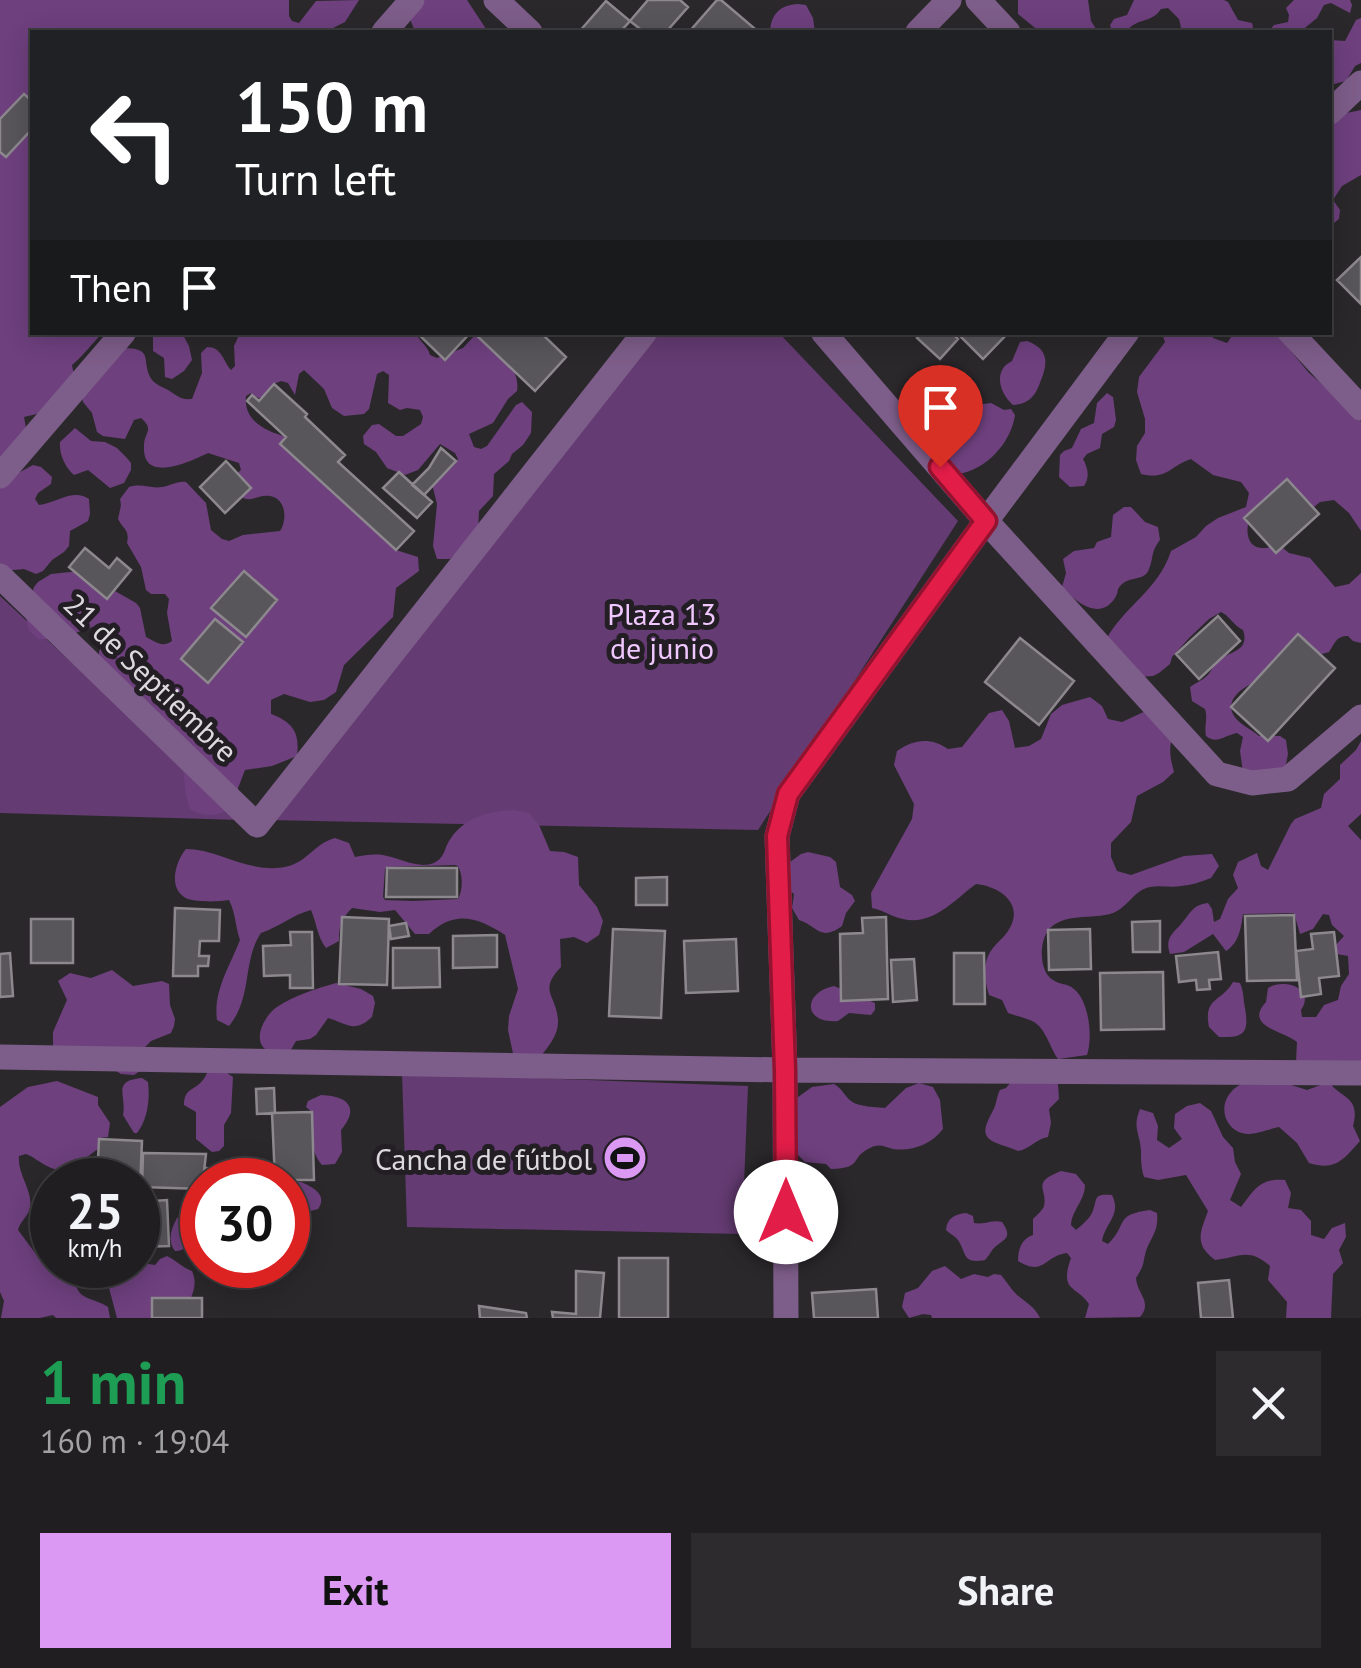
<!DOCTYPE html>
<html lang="en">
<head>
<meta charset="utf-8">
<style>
	body { margin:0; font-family:"PT Sans",sans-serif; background:#2d2b2e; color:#f1f3f6; height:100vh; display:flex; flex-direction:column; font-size:38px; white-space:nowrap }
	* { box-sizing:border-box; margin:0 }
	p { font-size:32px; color:#a2a2a5 }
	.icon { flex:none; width:55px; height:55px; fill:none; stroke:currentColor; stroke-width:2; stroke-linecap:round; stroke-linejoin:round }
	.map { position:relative; height:1318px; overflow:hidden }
	.details { display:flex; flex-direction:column; background:#201e21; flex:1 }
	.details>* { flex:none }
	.guide { position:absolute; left:30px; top:30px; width:1302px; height:305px; border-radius:0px; box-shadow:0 5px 25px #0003,0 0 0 2px #3d3c3f; background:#202124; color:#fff; overflow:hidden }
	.speed { position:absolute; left:30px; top:1158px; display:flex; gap:20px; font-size:50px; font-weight:700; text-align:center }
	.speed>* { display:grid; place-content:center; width:130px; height:130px; border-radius:50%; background:#201e21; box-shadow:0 5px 25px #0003,0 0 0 2px #3d3c3f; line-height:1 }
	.speed small { font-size:25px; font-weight:400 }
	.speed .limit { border:15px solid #d22; background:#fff; color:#111 }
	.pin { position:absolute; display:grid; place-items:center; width:85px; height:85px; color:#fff; margin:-102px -42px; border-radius:50% 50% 50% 0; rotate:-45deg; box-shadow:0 0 10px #0007 }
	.pin .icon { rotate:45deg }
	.me { position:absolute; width:110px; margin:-55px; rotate:0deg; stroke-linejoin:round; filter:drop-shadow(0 0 8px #0008) }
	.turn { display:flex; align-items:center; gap:35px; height:210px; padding:0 40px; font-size:45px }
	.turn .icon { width:130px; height:130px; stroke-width:2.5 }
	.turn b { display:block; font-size:70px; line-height:85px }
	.then { display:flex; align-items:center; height:95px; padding:0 40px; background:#0003; gap:20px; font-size:38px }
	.round { display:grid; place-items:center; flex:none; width:105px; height:105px; border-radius:0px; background:#2d2b2e }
	.headline { display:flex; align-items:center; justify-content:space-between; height:170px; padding:0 40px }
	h1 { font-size:60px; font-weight:700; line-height:75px; color:#1e9e55 }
	.action { display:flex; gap:20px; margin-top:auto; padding:20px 40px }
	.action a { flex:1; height:115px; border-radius:0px; background:#dc99f4; color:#111; font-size:40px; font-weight:700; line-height:115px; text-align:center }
	.action a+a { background:#2d2b2e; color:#f1f3f6 }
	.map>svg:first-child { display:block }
</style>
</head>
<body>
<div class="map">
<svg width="1361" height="1318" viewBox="0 0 1361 1318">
	<rect width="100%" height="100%" fill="#2b282c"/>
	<path fill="#643b72" d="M 656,333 L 779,333 L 958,521 L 758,830 L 268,820 Z
		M 0,596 L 241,820 L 0,813 Z
		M 402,1073 L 748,1086 L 742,1234 L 407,1227 Z"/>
	<path fill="#6e407e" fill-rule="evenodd" d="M 0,0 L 289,0 L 289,16 L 292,21 L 299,23 L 316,1 L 359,0 L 345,22 L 325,32 L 32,32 L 32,332 L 102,333 C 92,344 83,356 72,365 L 75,381 L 45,412 L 24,417 L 29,444 L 0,474 Z
		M 408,0 L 467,0 L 488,32 L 415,32 L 409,16 Z
		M 1018,0 L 1088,0 L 1091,21 L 1098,32 L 1040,32 L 1018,14 Z
		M 1134,0 L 1224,0 L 1228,2 L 1238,20 L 1252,23 L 1254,32 L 1182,32 L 1179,19 L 1168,8 L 1161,9 C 1151,24 1137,17 1126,32 L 1112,31 L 1110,25 L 1114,19 L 1127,15 Z
		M 1294,0 L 1350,0 L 1352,5 L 1350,13 L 1331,3 L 1324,5 L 1317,18 L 1300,32 L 1268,32 L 1274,25 L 1288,22 L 1289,15 L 1286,8 Z
		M 798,4 L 806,5 L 813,18 L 815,32 L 770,32 C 771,14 780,5 798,4 Z
		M 1361,18 L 1361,63 L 1355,66 L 1346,81 L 1330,85 L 1330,40 L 1345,41 L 1356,20 Z
		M 1361,110 L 1361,175 L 1342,186 L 1333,200 L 1340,210 L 1339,219 L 1330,226 L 1330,127 L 1342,114 Z
		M 153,333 L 182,333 L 189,346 L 192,360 L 184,371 L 172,379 L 165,377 L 164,358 L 153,351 Z
		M 240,333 L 419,333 L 418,337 C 423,344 428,347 430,355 L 437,358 L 463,348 L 477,333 C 494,349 521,365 517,391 L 508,399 L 493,423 L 469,434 L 474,447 L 481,449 L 487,446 L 516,405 L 522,402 L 532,412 L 531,433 L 523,445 L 512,454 L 509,461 L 494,474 L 493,496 L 479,511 L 478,532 L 450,559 L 437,559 L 433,546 L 437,504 L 432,484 C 442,475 452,470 458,459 L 455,453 L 440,444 L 418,470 L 405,475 L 387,468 L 376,452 L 364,444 L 363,436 L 372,425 L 379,424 L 396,436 L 403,436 L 421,424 L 423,417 L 420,410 L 407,408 L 400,410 L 388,403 L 389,375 L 383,371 L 377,374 L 369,409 L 364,414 L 344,416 L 332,408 L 324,389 L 304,370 L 299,374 L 295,395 L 288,383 L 281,381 L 274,384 L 265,397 L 259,398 L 252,395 L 251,393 L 246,396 C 243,421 266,431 286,437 L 387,538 L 396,550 L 418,557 L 419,571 L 396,588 L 393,617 L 344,665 L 336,692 L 324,700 L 310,702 L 284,694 L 271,700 L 271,714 C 293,722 300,733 297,756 L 272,766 L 245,770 L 230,809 C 214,817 205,817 190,809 L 186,796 L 183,768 L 99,667 L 99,652 L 106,631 L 105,625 L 98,625 L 58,639 L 38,639 L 28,629 L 26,615 L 34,587 L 38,582 L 51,574 L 80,571 L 136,603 L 140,608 L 146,637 C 156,642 162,648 172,641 L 167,613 L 169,599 L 165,594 L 151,594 L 146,590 L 141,567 L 127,543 C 130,530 123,529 118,519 L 121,505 L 120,499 L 129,487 C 143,483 150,489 162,487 C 171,486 176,481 186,482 L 206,503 L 211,530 L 222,539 L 229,541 L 243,535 L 280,531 C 287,521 287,499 270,496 C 255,494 253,505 237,495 L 235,475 L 241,470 L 239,463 L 208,453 C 191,461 142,485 144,446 C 144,432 155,430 141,418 L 134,420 L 125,439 L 103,436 L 97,432 L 92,413 L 83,402 L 82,396 L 123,348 C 157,348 139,363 153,381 C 158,386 163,387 168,390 C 178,396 180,400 192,399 L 202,373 L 201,353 L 207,347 C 222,347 223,361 231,370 L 235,366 L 234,346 Z
		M 1162,333 L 1212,333 L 1213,338 L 1227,343 L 1234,333 L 1276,333 L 1309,373 L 1354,411 L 1361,422 L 1361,531 L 1349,513 L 1334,500 L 1320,502 L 1309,511 L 1264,501 C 1240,515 1240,562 1278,544 L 1289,553 L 1310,558 L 1335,587 L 1349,584 L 1361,573 L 1361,643 L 1353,641 L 1348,636 C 1336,636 1335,643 1329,652 L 1322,654 L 1315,651 C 1300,659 1246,683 1237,694 C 1231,700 1229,708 1234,716 C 1239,724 1251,729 1259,736 L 1280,736 L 1286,740 L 1288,754 L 1285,769 L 1243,772 L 1240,751 L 1243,737 L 1237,733 C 1225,735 1217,745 1206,736 C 1204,726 1208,718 1205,709 L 1192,701 L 1190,687 C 1197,682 1206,679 1210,672 C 1212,670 1212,666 1214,664 C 1225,651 1251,654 1243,630 C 1233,625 1230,616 1221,612 L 1209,619 L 1189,638 L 1172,657 L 1170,664 L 1159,673 L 1153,676 L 1139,677 L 1106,640 C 1124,606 1158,591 1171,551 L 1196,537 L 1206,526 L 1218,518 L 1246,507 L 1249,493 L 1241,482 L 1213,475 L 1191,459 C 1168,467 1168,480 1141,474 L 1136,460 L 1137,446 L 1145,433 L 1145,419 L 1137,392 L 1139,377 L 1165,342 Z
		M 1027,341 C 1047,348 1049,361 1041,380 C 1036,395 1030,404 1013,405 C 999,393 993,370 1012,361 L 1020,342 Z
		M 924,375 L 937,380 L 940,387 L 938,393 L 950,402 L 951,408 L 991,403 L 1004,410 L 1011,409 L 1015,415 C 1011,443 986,470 958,474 L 938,447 L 943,433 L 927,419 L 921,398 L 915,394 L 912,387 L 917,377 Z
		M 1107,393 L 1113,397 L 1116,420 L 1114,427 L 1102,434 L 1100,448 L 1087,454 L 1083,459 C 1088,468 1090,477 1084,486 L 1070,487 L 1059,477 L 1060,455 L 1064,451 L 1072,448 L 1081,429 L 1094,423 L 1097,403 Z
		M 75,428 L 91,441 L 105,442 L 117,448 L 126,457 L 131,463 L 131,470 L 124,483 L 110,488 L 88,470 L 74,475 C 65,467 59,454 60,442 Z
		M 33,465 L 41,467 L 52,477 L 51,484 L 38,493 L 35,499 L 39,505 C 56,503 74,488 89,499 L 90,514 L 88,521 L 70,531 L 69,546 L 64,552 L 52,560 L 43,571 L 36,574 L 24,569 L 3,571 L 0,570 L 0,483 Z
		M 1124,507 L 1131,507 L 1145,522 L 1158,527 L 1160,540 C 1150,553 1154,558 1149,569 C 1145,581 1131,576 1122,584 C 1115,591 1120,590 1115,598 C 1099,622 1075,601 1062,587 L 1066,573 L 1063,559 L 1074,551 L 1094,548 L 1097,542 L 1111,537 L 1113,515 Z
		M 1090,697 L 1102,706 L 1108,719 L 1122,722 L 1148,710 L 1174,732 C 1168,747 1170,757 1174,772 L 1163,782 L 1137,796 L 1131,822 L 1111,843 L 1111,857 L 1117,871 L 1131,875 L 1184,856 L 1212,854 L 1219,866 L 1211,878 C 1201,882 1191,885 1181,886 C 1171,888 1160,885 1150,887 C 1134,890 1128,907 1113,913 C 1093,920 1061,912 1048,931 C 1039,942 1039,972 1053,980 C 1060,985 1067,983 1074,989 C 1089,1001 1093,1037 1087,1055 L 1058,1059 C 1050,1048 1046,1029 1034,1022 C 1027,1018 1016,1016 1008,1013 L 1002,1000 L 989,995 C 985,982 983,969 988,956 C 993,945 1002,940 1008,931 C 1026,904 999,886 976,884 C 954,900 933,926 903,919 C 892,917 883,910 872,908 L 871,893 L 912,819 L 914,804 L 894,765 L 897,751 C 914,739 931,737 948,749 L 962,747 L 989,713 L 1002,710 L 1009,721 L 1015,748 L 1029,746 L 1041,739 L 1051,714 L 1062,705 Z
		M 1361,741 L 1361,814 L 1348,826 L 1361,840 L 1361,1068 L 1296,1062 L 1297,1042 C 1285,1031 1243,1027 1266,1002 L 1268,988 C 1284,978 1316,988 1301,1010 L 1302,1017 L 1316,1017 L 1324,1005 L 1338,1000 L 1341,986 L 1349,974 L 1348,956 L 1337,954 L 1335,946 L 1344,936 L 1332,925 L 1329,915 L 1323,914 L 1313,929 L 1300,934 L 1294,913 L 1243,914 C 1241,928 1239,943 1226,951 L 1213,934 L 1184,952 L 1170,954 C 1165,939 1171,935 1181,924 C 1191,913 1192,905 1208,903 L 1212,909 L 1214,922 L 1220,919 L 1228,899 L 1238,888 L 1233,875 L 1238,862 L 1257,853 L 1261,866 L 1268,870 L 1291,824 L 1295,819 L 1321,808 L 1324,794 L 1340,779 L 1340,765 L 1356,750 Z
		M 514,810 L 529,813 L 539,825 L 550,851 L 564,852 L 578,857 L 579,885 L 597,907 L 603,921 L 599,935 L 587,943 L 574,937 L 560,939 L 561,967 C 538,991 556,994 558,1020 C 559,1034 549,1046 540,1057 L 514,1058 L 508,1030 L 509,1016 L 518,989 L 505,935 C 477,917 455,910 429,934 L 415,934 L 395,910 L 380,912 L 352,908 C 341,919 339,926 339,941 L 326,948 C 317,936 317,924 311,910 C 292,915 279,927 261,933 C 242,961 253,997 229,1026 L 217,1020 C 213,991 230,966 240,940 C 235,926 236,914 229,900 C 219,902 197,902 188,899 C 167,890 175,862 186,849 C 219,849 252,876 289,866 C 309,860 314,844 335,838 L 349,843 L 355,857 C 366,855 376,853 387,856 C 401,859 419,869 434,863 C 446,857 444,847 451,838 C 466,816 490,811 514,810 ZM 455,865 L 458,866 C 463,875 463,890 458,899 L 413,901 L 385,900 L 383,897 L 385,869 L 387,867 Z
		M 808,852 L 830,857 L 836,862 L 840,887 L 852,895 L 855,901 L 846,913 L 842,926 C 820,942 818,926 799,920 L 792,908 L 794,894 L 789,890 L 790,862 L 801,854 Z
		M 112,970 L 133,986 L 162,981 L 169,984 L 170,1005 L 175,1019 L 174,1026 L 171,1033 L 151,1041 L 142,1050 L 140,1071 L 134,1075 L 121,1074 L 103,1063 L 53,1054 L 53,1032 L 67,1000 L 58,981 L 70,973 L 91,978 Z
		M 1233,982 L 1240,983 C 1244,992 1243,999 1245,1008 C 1249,1032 1245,1038 1219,1037 L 1209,1027 C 1203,997 1222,1002 1233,982 Z
		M 336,983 L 361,989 L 373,996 L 375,1003 L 372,1017 C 354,1034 346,1023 328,1018 L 316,1035 L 310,1039 L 296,1041 L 289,1053 C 282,1052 271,1054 265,1049 C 252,1038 266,1014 277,1007 C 295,995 316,989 336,983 Z
		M 834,986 L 875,1003 L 875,1010 L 871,1015 L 849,1013 L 838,1021 C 802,1024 803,992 834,986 Z
		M 214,1071 L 227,1073 L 233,1077 L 231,1113 L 224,1125 L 224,1146 L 219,1151 L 212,1152 L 196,1139 L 196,1112 L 184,1105 C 184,1085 199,1092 207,1073 Z
		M 142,1078 L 148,1082 C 150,1099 148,1119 137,1133 L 134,1133 L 123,1115 C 127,1095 111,1081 142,1078 Z
		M 1055,1078 L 1058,1084 L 1059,1099 L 1049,1109 L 1051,1123 L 1048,1137 C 1036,1139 1030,1149 1018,1151 C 1010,1147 1002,1146 994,1142 C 976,1134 991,1117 995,1106 C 997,1101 997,1095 1000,1090 L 1006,1088 L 1011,1082 Z
		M 57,1081 L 98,1097 L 98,1105 L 110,1123 L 108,1137 L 99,1138 L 98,1149 C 82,1160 68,1178 47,1166 C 39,1162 34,1157 26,1154 L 19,1156 C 17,1174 33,1190 30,1207 C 29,1216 20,1221 18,1230 L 39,1258 L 52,1259 L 52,1265 L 89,1265 L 75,1276 C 75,1301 91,1296 108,1307 L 110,1318 L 56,1318 L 53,1315 L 40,1318 L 1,1318 L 4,1301 L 0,1292 L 0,1107 L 28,1087 Z
		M 1245,1081 L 1288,1084 L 1307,1090 L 1329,1082 C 1341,1099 1361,1096 1353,1126 L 1360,1141 C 1343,1160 1336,1171 1309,1163 L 1297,1143 L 1279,1127 C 1268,1129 1258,1134 1247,1134 C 1225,1132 1217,1106 1232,1091 C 1234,1088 1243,1083 1245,1081 Z
		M 919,1083 L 933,1087 L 940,1100 L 943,1129 C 932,1144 911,1152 893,1149 C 884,1147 880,1143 870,1148 C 849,1158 864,1168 831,1169 L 826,1164 L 805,1162 L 790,1147 L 794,1100 L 812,1087 L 834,1084 C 843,1089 845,1097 851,1101 C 858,1107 877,1107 885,1108 L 906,1088 Z
		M 321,1095 C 346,1096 361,1106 341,1130 L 342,1152 L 335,1164 L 322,1165 C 307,1148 316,1131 312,1112 L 306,1107 L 308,1101 Z
		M 1200,1103 L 1211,1111 L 1223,1137 L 1233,1148 L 1235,1162 L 1241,1174 L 1230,1200 L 1241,1207 C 1255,1189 1260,1178 1285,1180 L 1291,1193 L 1288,1208 L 1301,1210 L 1311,1221 L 1311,1235 L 1324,1239 L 1332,1228 L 1345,1223 L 1346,1237 L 1339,1250 L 1343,1263 L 1333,1274 L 1331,1318 L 1286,1318 L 1287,1302 L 1268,1280 L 1270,1266 C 1249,1247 1240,1257 1215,1260 C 1194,1244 1200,1233 1208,1211 L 1186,1175 L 1158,1180 L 1144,1177 C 1141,1167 1141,1161 1141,1151 C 1140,1133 1132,1128 1140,1109 L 1153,1113 L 1158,1126 L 1157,1140 L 1169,1148 L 1182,1139 L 1174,1128 L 1175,1114 L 1187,1106 Z
		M 1061,1171 L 1076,1174 L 1085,1185 C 1085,1200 1072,1210 1071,1225 L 1076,1230 C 1081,1226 1089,1219 1092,1213 C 1098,1199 1092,1193 1112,1195 C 1122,1215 1105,1223 1102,1241 L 1108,1244 C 1129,1224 1113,1215 1150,1210 L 1157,1213 C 1159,1234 1149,1238 1145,1255 C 1142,1268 1144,1265 1136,1278 C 1137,1294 1153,1302 1140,1317 L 1085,1318 L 1089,1304 C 1076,1285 1059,1292 1071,1258 L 1067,1253 C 1044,1256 1044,1277 1018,1261 C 1018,1250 1021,1239 1033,1235 L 1033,1219 C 1036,1216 1043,1210 1044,1206 C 1048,1189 1030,1183 1061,1171 Z
		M 301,1182 C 313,1187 328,1195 318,1209 L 307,1212 L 300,1210 L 296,1200 L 288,1204 L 288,1183 Z
		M 193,1208 L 197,1208 L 200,1212 C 200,1228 191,1252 175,1251 C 167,1241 171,1229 177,1218 L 188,1217 Z
		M 966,1213 L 973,1216 L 974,1223 C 984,1225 992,1219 1002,1222 C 1014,1239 1003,1239 993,1249 C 990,1253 988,1257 985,1260 C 962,1264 967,1254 958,1240 C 955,1236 950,1234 946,1230 C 947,1218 955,1214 966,1213 Z
		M 167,1256 C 176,1260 181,1267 192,1271 C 200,1288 188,1304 179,1318 L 117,1318 L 109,1288 L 118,1277 L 121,1265 L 138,1265 L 138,1259 L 142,1259 L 148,1264 L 155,1265 L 160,1259 Z
		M 945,1266 L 961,1279 L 974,1274 L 988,1277 L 994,1274 L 1001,1275 C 1006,1281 1011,1289 1017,1295 C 1027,1303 1035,1307 1040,1318 L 932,1318 L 931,1315 L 923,1314 L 909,1318 L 902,1307 L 905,1293 L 918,1288 L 932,1271 Z"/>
	<path fill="#59565b" stroke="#8c888d" stroke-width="2.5" d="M 648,0 L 680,0 L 688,7 L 666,32 L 644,32 L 630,21 Z
		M 717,0 L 721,0 L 754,28 L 750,32 L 689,32 Z
		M 606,1 L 630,21 L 620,32 L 579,32 Z
		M 24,94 L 32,101 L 32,129 L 6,157 L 0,152 L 0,119 Z
		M 1361,257 L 1361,304 L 1337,280 Z
		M 416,332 L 471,332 L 445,360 Z
		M 473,332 L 540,332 L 566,357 L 535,391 Z
		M 922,332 L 951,332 L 958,339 L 940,359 L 917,338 Z
		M 956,332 L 1009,332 L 983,359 Z
		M 274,384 L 307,414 L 305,417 L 345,455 L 338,462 L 414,531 L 396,550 L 280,444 L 286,437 L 247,401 L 252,395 L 259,401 Z
		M 441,448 L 456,461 L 424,495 L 412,485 L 429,468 Z
		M 226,461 L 251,488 L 225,513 L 200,487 Z
		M 399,472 L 432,502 L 417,518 L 383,488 Z
		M 1287,479 L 1319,514 L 1276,553 L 1244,518 Z
		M 85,548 L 109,568 L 117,558 L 131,570 L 107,599 L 69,567 Z
		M 244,571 L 277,600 L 246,637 L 211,608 Z
		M 1218,616 L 1240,641 L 1199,679 L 1176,654 Z
		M 215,619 L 243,642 L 208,683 L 181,659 Z
		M 1298,634 L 1335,668 L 1268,741 L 1231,707 Z
		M 1020,638 L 1074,681 L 1039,725 L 985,682 Z
		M 387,868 L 457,868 L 457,897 L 386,897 Z
		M 667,877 L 667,905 L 636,905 L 636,878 Z
		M 175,908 L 220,910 L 219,941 L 200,941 L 199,956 L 209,956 L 208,966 L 198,966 L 198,976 L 173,976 Z
		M 1294,915 L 1297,980 L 1247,981 L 1245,916 Z
		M 342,917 L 389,919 L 387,985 L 339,984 Z
		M 886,917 L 888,999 L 841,1001 L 840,934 L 863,933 L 862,918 Z
		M 31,919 L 73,919 L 73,963 L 31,963 Z
		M 1160,921 L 1160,952 L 1133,952 L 1132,922 Z
		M 406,923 L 409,936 L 391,939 L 389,926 Z
		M 613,929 L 665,931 L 661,1018 L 609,1016 Z
		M 1090,929 L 1091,969 L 1049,970 L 1048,930 Z
		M 290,932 L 312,932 L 313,988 L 290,988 L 290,975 L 264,976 L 263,946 L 291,945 Z
		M 1334,932 L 1339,976 L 1319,978 L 1321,994 L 1301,997 L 1296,951 L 1313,949 L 1311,934 Z
		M 497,935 L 497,967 L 453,968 L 453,936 Z
		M 736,939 L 738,991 L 686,993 L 684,941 Z
		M 393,948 L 439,948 L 440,987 L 393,988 Z
		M 1218,952 L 1221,979 L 1209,980 L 1210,989 L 1197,990 L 1196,980 L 1179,982 L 1176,956 Z
		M 10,953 L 13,996 L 0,997 L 0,954 Z
		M 954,953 L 984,953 L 985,1004 L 954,1004 Z
		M 914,959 L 917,1000 L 893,1002 L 891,960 Z
		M 1163,972 L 1164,1029 L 1101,1030 L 1100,973 Z
		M 274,1088 L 275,1113 L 257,1114 L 256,1089 Z
		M 312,1112 L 314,1180 L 275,1180 L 272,1113 Z
		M 99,1139 L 142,1141 L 140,1188 L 138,1188 L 138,1180 L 97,1180 Z
		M 143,1153 L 206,1154 L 202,1189 L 142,1187 Z
		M 206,1168 L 252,1171 L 251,1180 L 205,1180 Z
		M 167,1200 L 169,1246 L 141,1247 L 138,1202 Z
		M 44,1213 L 52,1213 L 52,1247 L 45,1247 Z
		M 619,1258 L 668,1258 L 668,1318 L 619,1318 Z
		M 576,1271 L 604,1273 L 600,1318 L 553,1318 L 552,1312 L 576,1314 Z
		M 1229,1280 L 1233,1318 L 1201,1318 L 1198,1283 Z
		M 876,1289 L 878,1318 L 814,1318 L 812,1293 Z
		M 152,1298 L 202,1298 L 202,1318 L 152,1318 Z
		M 479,1306 L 526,1313 L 527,1318 L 480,1318 Z"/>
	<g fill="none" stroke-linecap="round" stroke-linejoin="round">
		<path stroke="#7d5d89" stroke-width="25" d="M 496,0 L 530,32
			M 978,0 L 1008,32
			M 384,32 L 412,0
			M 918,32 L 949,0
			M 1330,112 L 1361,83
			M 823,332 L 986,521 L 1217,774 L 1252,783 L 1288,779 L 1361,717
			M 1290,332 L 1361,408
			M 0,476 L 124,332
			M 0,576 L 257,825 L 645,332
			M 0,1057 L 785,1070 L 1361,1073
			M 786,1318 L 785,1070 L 777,836 L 788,794 L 986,521 L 1127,332"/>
	</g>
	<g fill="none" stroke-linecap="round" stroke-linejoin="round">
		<defs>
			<path id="route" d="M 786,1212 L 785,1070 L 777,836 L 788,794 L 986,521 L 940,467"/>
		</defs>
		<use href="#route" stroke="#92132f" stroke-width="25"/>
		<use href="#route" stroke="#e11d48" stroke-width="18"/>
	</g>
	<defs>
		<symbol id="stadium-disc" viewBox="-11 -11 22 22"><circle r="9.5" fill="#dc99f4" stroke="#221e23"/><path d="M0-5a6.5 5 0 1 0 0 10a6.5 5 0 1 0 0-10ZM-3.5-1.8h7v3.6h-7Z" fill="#111"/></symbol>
	</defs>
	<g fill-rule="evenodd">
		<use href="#stadium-disc" x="600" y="1133" width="50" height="50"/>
	</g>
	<g text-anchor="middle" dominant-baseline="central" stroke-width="10" stroke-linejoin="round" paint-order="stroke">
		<g font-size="30" fill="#f0c8ff" stroke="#221e23">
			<text x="662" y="613">Plaza 13<tspan x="662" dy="34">de junio</tspan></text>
		</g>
		<g font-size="30" fill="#dcdadd" stroke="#221e23">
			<text transform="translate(151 677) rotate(44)">21 de Septiembre</text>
		</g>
		<g font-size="30" fill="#dcdadd" stroke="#221e23" text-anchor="end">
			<text x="592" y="1158">Cancha de fútbol</text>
		</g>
	</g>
</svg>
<div class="speed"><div>25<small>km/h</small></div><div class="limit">30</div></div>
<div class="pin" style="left:940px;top:467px;background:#d93025"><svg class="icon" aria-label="arrive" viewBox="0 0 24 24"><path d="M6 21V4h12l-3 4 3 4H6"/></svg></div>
<svg class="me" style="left:786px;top:1212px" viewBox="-20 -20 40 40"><circle r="19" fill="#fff"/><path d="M0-13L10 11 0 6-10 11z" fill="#e11d48"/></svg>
<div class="guide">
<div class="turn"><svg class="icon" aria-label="left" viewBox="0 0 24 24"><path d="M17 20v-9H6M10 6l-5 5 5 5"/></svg><div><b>150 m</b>Turn left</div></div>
<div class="then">Then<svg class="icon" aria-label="arrive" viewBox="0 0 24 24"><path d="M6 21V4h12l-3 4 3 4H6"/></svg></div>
</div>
</div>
<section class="details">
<div class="headline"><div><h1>1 min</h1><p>160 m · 19:04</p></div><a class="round"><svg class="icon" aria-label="close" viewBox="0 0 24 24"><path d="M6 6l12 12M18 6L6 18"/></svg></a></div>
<div class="action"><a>Exit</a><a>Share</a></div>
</section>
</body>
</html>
